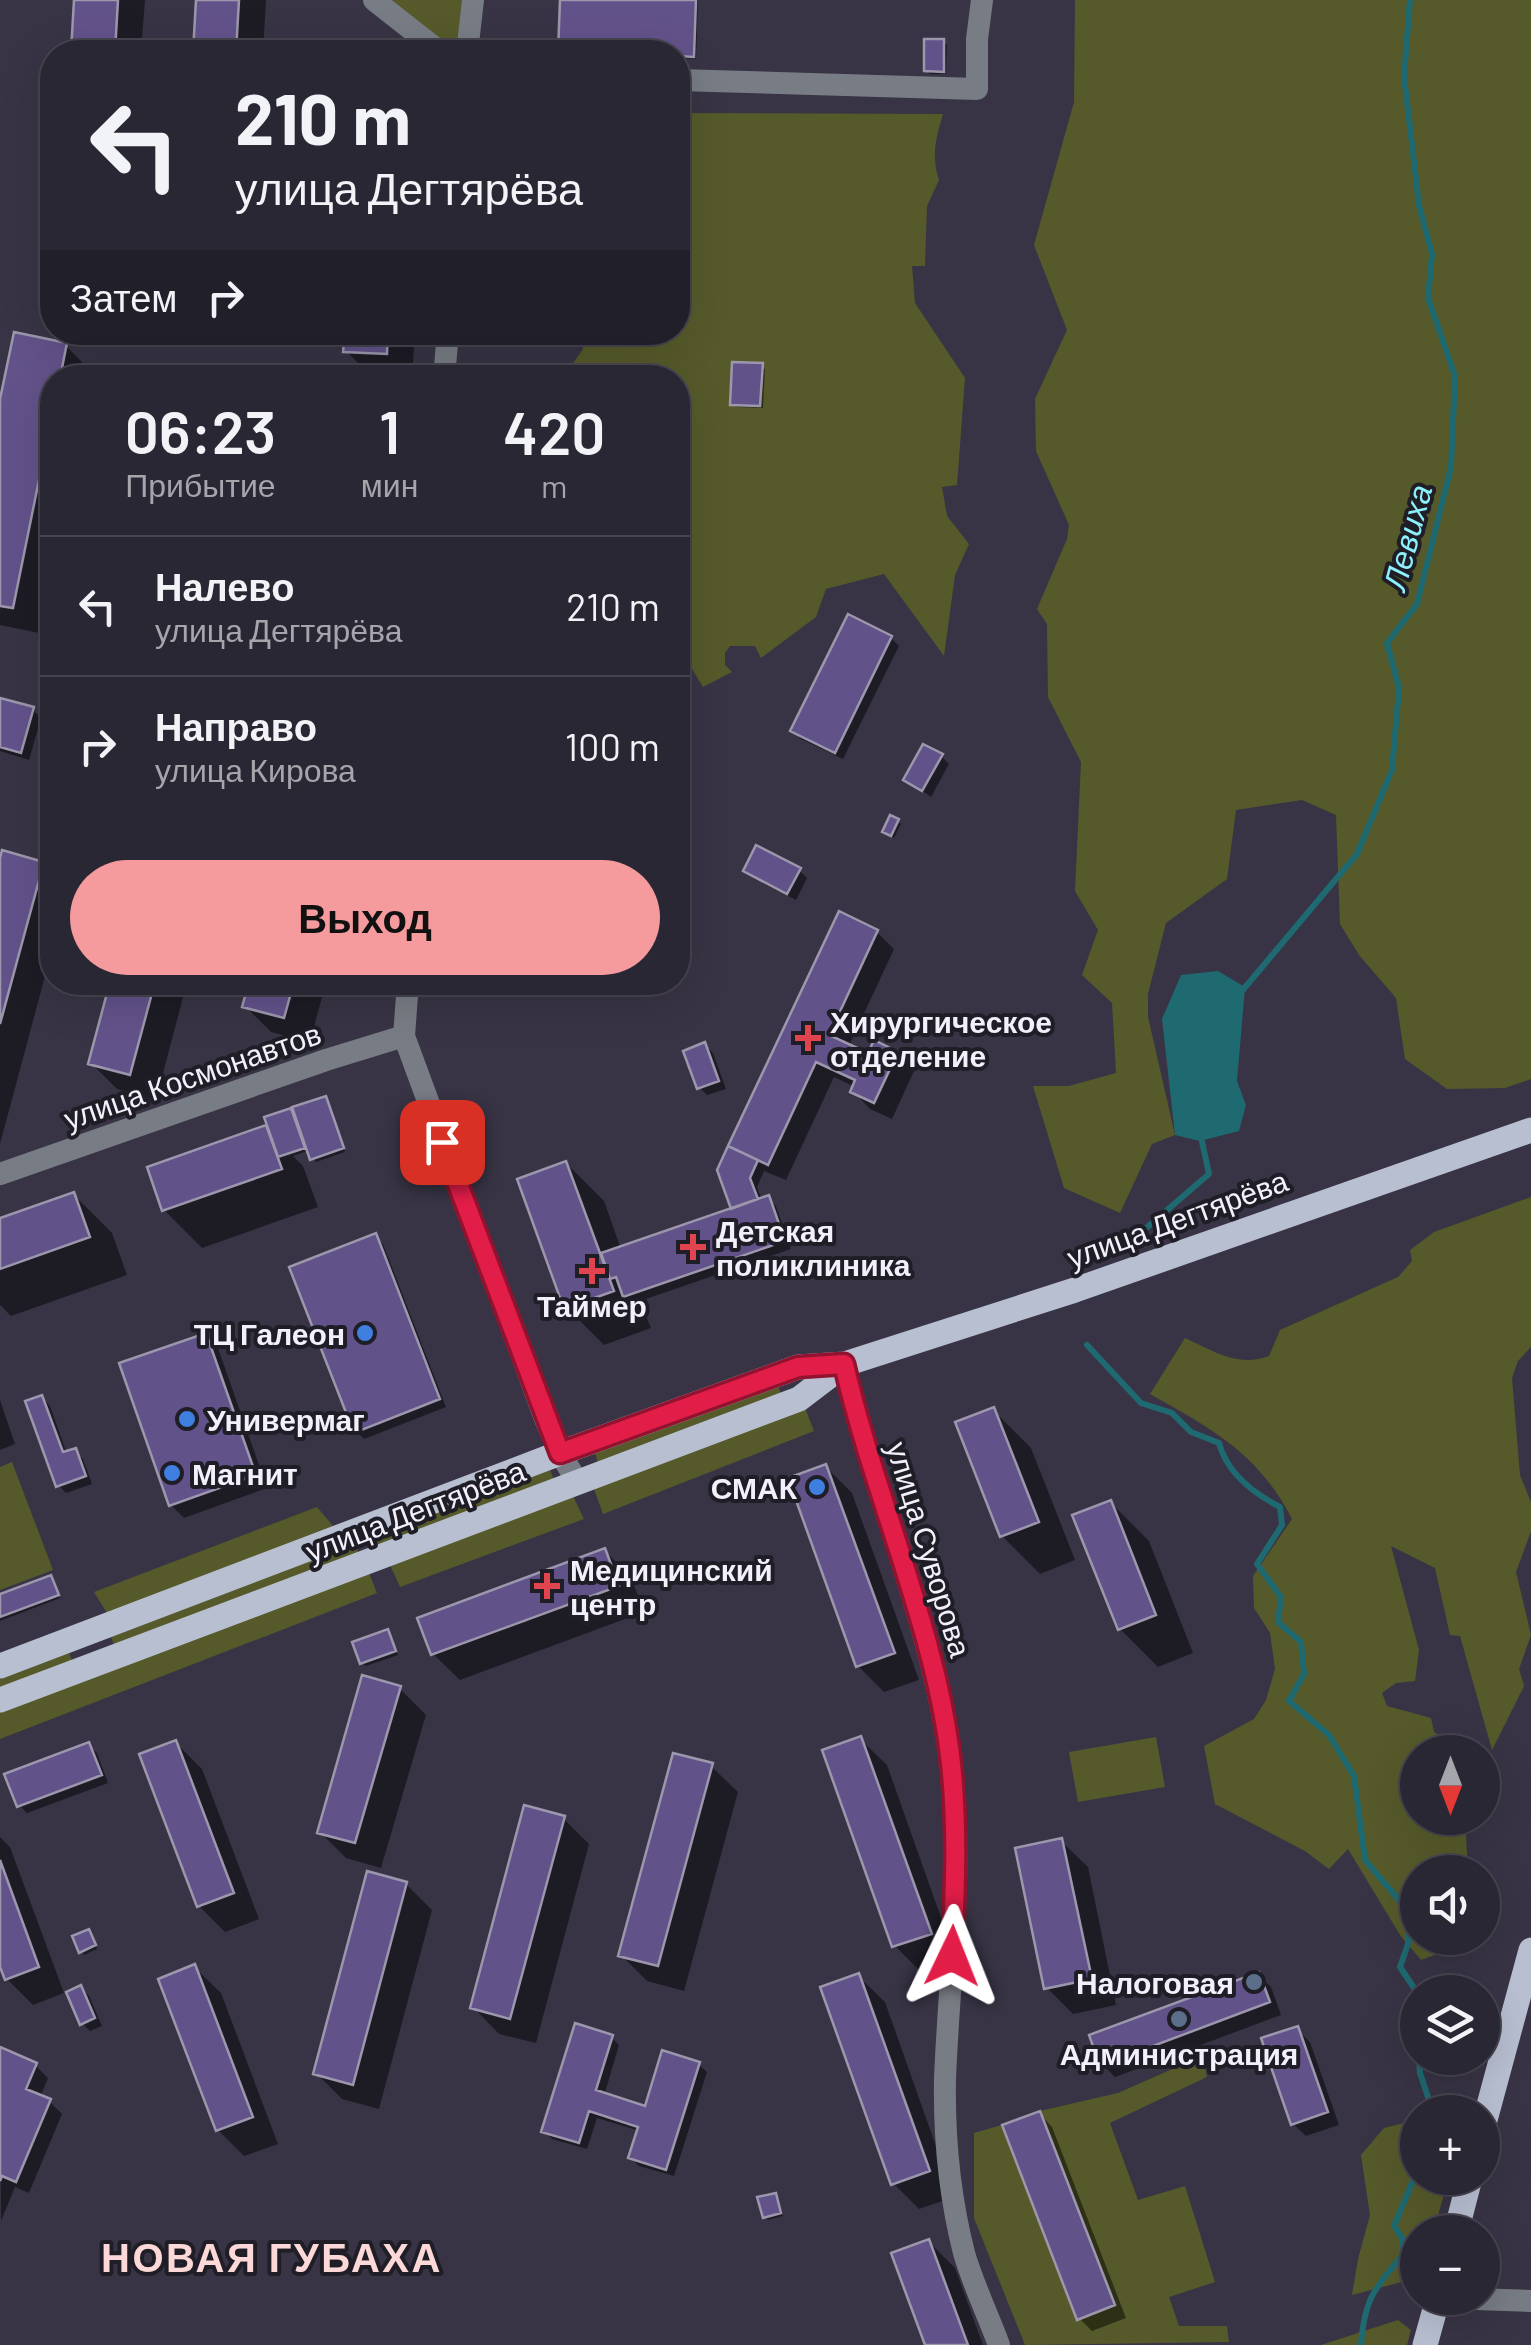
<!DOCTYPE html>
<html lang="ru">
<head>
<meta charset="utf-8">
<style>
	body { margin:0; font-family:Barlow,sans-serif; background:#322f3c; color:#f1f3f6; height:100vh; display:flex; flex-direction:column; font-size:38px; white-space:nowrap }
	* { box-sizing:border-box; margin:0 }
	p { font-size:32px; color:#a5a5ac }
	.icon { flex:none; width:55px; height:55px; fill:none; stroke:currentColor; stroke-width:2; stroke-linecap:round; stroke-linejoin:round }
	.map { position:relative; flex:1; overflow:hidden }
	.panel { position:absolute; left:40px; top:365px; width:650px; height:630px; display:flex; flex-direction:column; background:#2a2734; border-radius:40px; box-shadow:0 10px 40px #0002,0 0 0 2px #46444f }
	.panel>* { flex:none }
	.hud { position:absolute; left:40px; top:40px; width:650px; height:305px; border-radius:40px; box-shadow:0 10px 40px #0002,0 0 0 2px #46444f; background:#2a2734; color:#f1f3f6; overflow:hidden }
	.needle { width:65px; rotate:180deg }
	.fabs { position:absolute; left:1400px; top:1735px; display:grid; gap:20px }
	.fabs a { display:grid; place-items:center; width:100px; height:100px; border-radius:50%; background:#2a2734; box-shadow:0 10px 40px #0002,0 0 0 2px #46444f; font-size:50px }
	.pin { position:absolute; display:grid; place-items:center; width:85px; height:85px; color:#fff; margin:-42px; border-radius:20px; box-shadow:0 5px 15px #0006 }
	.me { position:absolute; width:110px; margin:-55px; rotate:2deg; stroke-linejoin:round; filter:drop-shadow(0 0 8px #0008) }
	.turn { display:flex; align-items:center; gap:35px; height:210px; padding:0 30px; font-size:45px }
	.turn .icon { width:130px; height:130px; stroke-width:2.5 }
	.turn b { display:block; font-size:70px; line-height:85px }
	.then { display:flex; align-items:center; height:95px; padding:0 30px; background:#0003; gap:20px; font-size:38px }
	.eta { display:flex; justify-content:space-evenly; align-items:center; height:170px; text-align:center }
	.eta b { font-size:60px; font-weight:600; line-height:70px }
	.cta { display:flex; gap:20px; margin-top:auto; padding:20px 30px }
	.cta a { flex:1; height:115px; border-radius:60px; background:#f59b9d; color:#111; font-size:40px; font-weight:600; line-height:115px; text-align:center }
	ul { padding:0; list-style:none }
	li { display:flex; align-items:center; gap:30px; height:140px; padding:0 30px; border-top:2px solid #46444f }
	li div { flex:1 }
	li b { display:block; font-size:38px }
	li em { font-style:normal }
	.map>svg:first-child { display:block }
</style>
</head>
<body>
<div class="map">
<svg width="1531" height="2345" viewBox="0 0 1531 2345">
	<rect width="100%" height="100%" fill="#383445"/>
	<path fill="#565a2a" d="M 379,0 L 462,0 L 456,52 L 445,52 Z
		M 1075,0 L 1531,0 L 1531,1079 L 1505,1088 L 1447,1089 L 1405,1059 L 1396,998 L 1359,955 L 1340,924 L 1336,815 L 1302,800 L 1236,810 L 1227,879 L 1166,923 L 1148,994 L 1148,1017 L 1175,1135 L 1152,1144 L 1120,1213 L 1064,1188 L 1033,1086 L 1069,1086 L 1116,1073 L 1112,1003 L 1082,975 L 1098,930 L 1075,891 L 1081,762 L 1048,697 L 1047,624 L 1037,609 L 1067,539 L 1069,525 L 1036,451 L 1035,399 L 1067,330 L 1034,245 L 1074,102 Z
		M 678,113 L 943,114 C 936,138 931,155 939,180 L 927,206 L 925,266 L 912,266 L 915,303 L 965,378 L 957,485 L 942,487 L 947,516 L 969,544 L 955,575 L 944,656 L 884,574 L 826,589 L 816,617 L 761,658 L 755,646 L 730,646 L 725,653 L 725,665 L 732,672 L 703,687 L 686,659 L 678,653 L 678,469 C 693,453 683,402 680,381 L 678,378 L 644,377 L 630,365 L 612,377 L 563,378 L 583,349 L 580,333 L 678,332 Z
		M 1531,1197 L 1531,1347 L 1518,1361 L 1512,1378 L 1520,1475 L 1531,1502 L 1531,1531 L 1516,1572 L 1531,1635 L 1519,1669 L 1524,1686 L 1492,1750 L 1460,1636 L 1450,1635 L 1435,1568 L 1391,1546 L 1419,1650 L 1415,1681 L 1396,1683 L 1382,1693 L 1387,1706 L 1431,1718 L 1434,1732 L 1451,1743 L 1453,1752 L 1418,1752 L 1418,1818 L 1465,1818 L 1468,1872 L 1418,1872 L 1418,1938 L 1481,1938 L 1421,1960 L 1400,1935 L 1348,1849 L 1329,1869 L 1305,1851 L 1215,1804 L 1204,1746 L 1254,1719 L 1266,1700 L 1275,1669 L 1270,1633 L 1254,1608 L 1253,1576 L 1292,1519 C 1259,1454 1211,1428 1150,1394 L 1185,1338 C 1213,1351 1239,1368 1269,1356 L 1280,1330 L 1398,1277 L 1412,1261 L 1410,1250 L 1434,1232 Z
		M 777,1383 L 781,1394 L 598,1463 L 595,1453 Z
		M 805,1408 L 814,1431 L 603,1514 L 594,1489 Z
		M 12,1462 L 53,1570 L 0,1590 L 0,1467 Z
		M 550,1470 L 554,1480 L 378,1546 L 374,1537 Z
		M 573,1496 L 584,1519 L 400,1587 L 390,1565 Z
		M 317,1507 L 333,1526 L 107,1613 L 94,1592 Z
		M 355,1544 L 359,1554 L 115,1647 L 111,1637 Z
		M 369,1573 L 377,1593 L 0,1739 L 0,1711 Z
		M 69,1653 L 73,1663 L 0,1690 L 0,1679 Z
		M 1156,1737 L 1165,1787 L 1078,1802 L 1069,1752 Z
		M 1202,2056 L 1207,2077 L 1110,2123 L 1138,2200 L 1185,2186 L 1215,2282 L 1169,2297 L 1179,2326 L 1227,2326 L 1229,2342 L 1025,2345 L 974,2218 L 974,2133 L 1002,2125 L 1078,2320 L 1115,2305 L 1040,2111 L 1118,2093 Z
		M 1417,2120 L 1418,2178 L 1449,2178 L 1433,2232 L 1418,2232 L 1417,2278 L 1352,2295 L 1358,2259 L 1370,2215 L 1361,2155 L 1384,2128 Z
		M 1398,2320 L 1411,2330 L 1407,2345 L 1321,2345 Z"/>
	<path fill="#1f6971" d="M 1218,971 L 1245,987 L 1237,1081 L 1246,1105 L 1239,1131 L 1200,1141 L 1175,1135 L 1162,1019 L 1181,975 Z"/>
	<path fill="#0007" d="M 77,0 L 145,0 L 141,52 L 74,52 Z
		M 198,0 L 266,0 L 263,52 L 195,52 Z
		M 563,0 L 698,0 L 696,59 L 678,58 L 678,52 L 563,52 Z
		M 943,42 L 947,45 L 946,74 L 930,74 L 926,70 Z
		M 347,332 L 415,332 L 412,378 L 372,377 L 346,351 Z
		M 549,332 L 593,332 L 593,338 L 553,336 Z
		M 66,346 L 92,372 L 91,378 L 52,378 L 52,567 L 39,633 L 0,625 L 0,411 Z
		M 761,366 L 765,369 L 763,408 L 736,407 L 733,404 Z
		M 678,404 L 689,416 L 684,462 L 678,461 Z
		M 849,618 L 891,638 L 899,646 L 843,759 L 801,739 L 793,731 Z
		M 0,700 L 33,710 L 41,718 L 29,760 L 0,751 Z
		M 941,756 L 949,764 L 931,797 L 906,780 Z
		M 897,821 L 901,824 L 894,838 L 888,834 Z
		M 43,864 L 52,874 L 52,950 L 0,1144 L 0,867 Z
		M 746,870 L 799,870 L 807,878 L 796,900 L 754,878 Z
		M 877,932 L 894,949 L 849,1046 L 869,1056 L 897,1054 L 914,1071 L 892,1119 L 870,1109 L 853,1091 L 855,1087 L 834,1077 L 786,1180 L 764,1171 L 757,1187 L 762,1201 L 768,1198 L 776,1206 L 791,1249 L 640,1301 L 651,1328 L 604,1345 L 566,1307 L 566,1163 L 604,1201 L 621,1249 L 734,1210 L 720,1171 Z
		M 113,982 L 187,982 L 156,1100 L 117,1089 L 91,1063 Z
		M 251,982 L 326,982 L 310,1042 L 271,1032 L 245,1006 Z
		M 705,1045 L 713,1053 L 726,1089 L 707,1095 L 699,1087 Z
		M 325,1099 L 345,1152 L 316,1162 L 310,1150 L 293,1156 L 303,1166 L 318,1207 L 202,1248 L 164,1210 L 265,1128 L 274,1136 L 268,1118 Z
		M 74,1195 L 112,1233 L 127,1275 L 11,1316 L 0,1305 L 0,1220 Z
		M 375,1236 L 383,1244 L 446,1407 L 364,1439 L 356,1431 Z
		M 205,1335 L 218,1348 L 267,1488 L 184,1518 L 171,1505 Z
		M 42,1397 L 50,1406 L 67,1454 L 75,1451 L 83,1459 L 92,1484 L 66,1493 L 58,1485 Z
		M 0,1400 L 15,1444 L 0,1450 Z
		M 993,1410 L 1031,1448 L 1075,1560 L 1040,1574 L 1002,1536 Z
		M 826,1467 L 852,1493 L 919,1680 L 884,1692 L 858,1666 Z
		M 1111,1503 L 1149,1541 L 1193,1653 L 1158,1667 L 1120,1629 Z
		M 605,1551 L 631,1577 L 644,1612 L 460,1680 L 433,1654 Z
		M 50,1578 L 60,1598 L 0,1621 L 0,1597 Z
		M 388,1632 L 398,1655 L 366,1666 L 362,1663 Z
		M 399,1688 L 426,1715 L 381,1868 L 346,1858 L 320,1832 Z
		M 860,1739 L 887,1765 L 956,1960 L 921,1972 L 895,1946 Z
		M 176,1743 L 202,1769 L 259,1919 L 225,1932 L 199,1906 Z
		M 88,1745 L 97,1753 L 108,1783 L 27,1813 L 19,1805 Z
		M 711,1766 L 738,1792 L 684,1991 L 647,1981 L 621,1955 Z
		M 563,1818 L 589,1844 L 536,2043 L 499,2034 L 473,2007 Z
		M 0,1837 L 10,1847 L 64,1993 L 33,2005 L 7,1979 L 0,1960 Z
		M 1061,1841 L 1088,1867 L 1116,2005 L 1073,2014 L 1047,1988 Z
		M 406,1884 L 432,1910 L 379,2109 L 342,2099 L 316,2073 Z
		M 91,1935 L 97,1949 L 84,1955 L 81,1951 Z
		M 194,1967 L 221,1993 L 278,2144 L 244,2156 L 218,2130 Z
		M 1258,1975 L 1271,1987 L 1281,2015 L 1115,2077 L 1102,2064 Z
		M 858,1976 L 885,2002 L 954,2197 L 919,2209 L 893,2183 Z
		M 81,1988 L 89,1996 L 102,2026 L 90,2031 L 82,2023 Z
		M 1297,2029 L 1310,2042 L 1339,2125 L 1306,2136 L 1293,2124 Z
		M 611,2037 L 619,2045 L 604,2096 L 647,2109 L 698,2064 L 707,2072 L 674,2176 L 639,2166 L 631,2158 L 640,2131 L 597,2118 L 587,2149 L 552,2139 L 544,2131 Z
		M 0,2050 L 35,2065 L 48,2078 L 40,2098 L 49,2101 L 62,2114 L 29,2193 L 15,2187 L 1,2221 Z
		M 1040,2114 L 1052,2127 L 1126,2318 L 1092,2331 L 1079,2318 Z
		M 775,2196 L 783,2216 L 768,2220 L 765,2217 Z
		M 929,2242 L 955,2268 L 983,2345 L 928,2345 Z"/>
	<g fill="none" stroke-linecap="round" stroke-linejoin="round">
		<path stroke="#1f6971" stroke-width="6" d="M 1242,991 L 1357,854 L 1392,770 L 1399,688 L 1387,643 L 1417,604 L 1451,467 L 1455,376 L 1428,298 L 1432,254 L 1419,205 L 1404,76 L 1410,0
			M 1138,1235 L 1209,1174 L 1201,1137
			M 1087,1345 L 1141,1403 L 1172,1413 L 1191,1432 L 1219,1443 C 1227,1473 1253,1493 1280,1507 L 1282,1525 L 1257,1564 L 1281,1597 L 1278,1622 L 1301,1642 L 1304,1674 L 1289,1701 L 1329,1735 L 1354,1776 L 1365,1860 L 1409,1912 L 1408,1944 L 1400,1967 L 1418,1994
			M 1419,2058 L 1420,2073 L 1433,2112
			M 1361,2345 C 1364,2301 1374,2288 1402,2256 L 1402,2238 L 1394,2226 L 1418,2169"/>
	</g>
	<path fill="#62528a" stroke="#9c97ac" stroke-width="2.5" d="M 74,0 L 118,0 L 115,52 L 71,52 Z
		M 196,0 L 239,0 L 236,52 L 193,52 Z
		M 560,0 L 696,0 L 694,57 L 678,56 L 678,52 L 558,52 Z
		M 924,39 L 944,39 L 944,72 L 924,71 Z
		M 14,332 L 67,343 L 60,378 L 52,378 L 52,416 L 13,608 L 0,606 L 0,399 Z
		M 345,332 L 388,332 L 387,354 L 343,352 Z
		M 732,362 L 763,363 L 760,406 L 730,405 Z
		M 848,614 L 892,636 L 835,753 L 790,731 Z
		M 0,698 L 34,707 L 21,753 L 0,747 Z
		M 923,744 L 943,754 L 922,791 L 903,780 Z
		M 890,815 L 899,819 L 891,836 L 882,832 Z
		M 756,845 L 801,868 L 787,894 L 743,871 Z
		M 2,850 L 44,862 L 0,1024 L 0,858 Z
		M 839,911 L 878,930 L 829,1035 L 868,1053 L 874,1040 L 898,1052 L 874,1103 L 850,1092 L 855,1080 L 816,1062 L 768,1165 L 728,1146 Z
		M 110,982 L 155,982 L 130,1075 L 88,1064 Z
		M 249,982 L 294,982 L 284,1018 L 242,1007 Z
		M 705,1042 L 719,1081 L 697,1089 L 683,1051 Z
		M 326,1096 L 344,1148 L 310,1160 L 292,1107 Z
		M 291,1108 L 305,1148 L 278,1157 L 264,1117 Z
		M 266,1125 L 282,1169 L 162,1211 L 147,1167 Z
		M 728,1146 L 758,1160 L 750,1178 L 758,1199 L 731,1209 L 717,1170 Z
		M 566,1161 L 614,1291 L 564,1309 L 517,1179 Z
		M 74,1192 L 90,1237 L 0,1269 L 0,1218 Z
		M 769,1195 L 785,1241 L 623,1297 L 616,1277 L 610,1279 L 601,1253 Z
		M 376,1233 L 440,1399 L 354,1433 L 289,1267 Z
		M 206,1333 L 256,1475 L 169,1506 L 119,1363 Z
		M 42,1395 L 63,1452 L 76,1448 L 86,1476 L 56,1487 L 25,1401 Z
		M 994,1407 L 1039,1522 L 1000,1537 L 955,1422 Z
		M 826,1464 L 895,1653 L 856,1667 L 788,1478 Z
		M 1111,1500 L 1156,1615 L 1118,1630 L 1072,1515 Z
		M 605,1548 L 619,1586 L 431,1655 L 417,1618 Z
		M 51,1575 L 59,1595 L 0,1617 L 0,1594 Z
		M 388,1629 L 396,1651 L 360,1664 L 352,1642 Z
		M 362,1675 L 401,1686 L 355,1843 L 317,1833 Z
		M 861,1736 L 932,1934 L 892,1947 L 822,1750 Z
		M 176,1740 L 234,1893 L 197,1907 L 139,1754 Z
		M 89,1742 L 102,1775 L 17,1807 L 4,1774 Z
		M 673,1753 L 713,1763 L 658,1966 L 618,1956 Z
		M 524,1805 L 565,1816 L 510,2019 L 470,2008 Z
		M 1062,1838 L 1092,1979 L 1044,1989 L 1015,1848 Z
		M 0,1860 L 39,1967 L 5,1980 L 0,1967 Z
		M 367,1871 L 407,1882 L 353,2085 L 313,2074 Z
		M 89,1929 L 96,1945 L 79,1953 L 72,1936 Z
		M 195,1964 L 253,2117 L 216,2131 L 158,1979 Z
		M 1259,1972 L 1270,2002 L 1100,2066 L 1089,2035 Z
		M 859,1973 L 930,2171 L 891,2185 L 820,1987 Z
		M 81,1985 L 95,2018 L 80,2025 L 66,1992 Z
		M 575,2023 L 613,2035 L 596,2090 L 645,2106 L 662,2050 L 700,2062 L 666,2170 L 628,2158 L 638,2127 L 589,2111 L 579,2143 L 541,2132 Z
		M 1298,2026 L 1328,2112 L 1291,2125 L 1261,2038 Z
		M 0,2047 L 37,2063 L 26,2089 L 51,2099 L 16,2182 L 2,2176 L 0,2181 Z
		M 1040,2111 L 1115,2305 L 1077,2320 L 1002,2125 Z
		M 776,2193 L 781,2213 L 763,2218 L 757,2197 Z
		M 929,2239 L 968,2345 L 925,2345 L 891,2253 Z"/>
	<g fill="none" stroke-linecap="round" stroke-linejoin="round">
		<path stroke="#787c84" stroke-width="22" d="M 374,0 L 440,52
			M 467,52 L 473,0
			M 678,80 L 977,89 L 977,39 L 982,0
			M 444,378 L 448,332
			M 408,982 L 404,1036 L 545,1419 L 560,1453 L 578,1483
			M 0,1174 L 326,1060 L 404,1036
			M 845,1364 C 874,1498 932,1625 950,1760 C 965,1865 949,1974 945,2079 C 944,2135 950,2198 964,2253 C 973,2284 988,2315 999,2345
			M 1446,2298 L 1531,2301"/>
		<path stroke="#b8bfd1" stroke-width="25" d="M 0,1666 L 560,1453 L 798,1367 L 845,1364 L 1075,1290 L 1531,1130
			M 0,1700 L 799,1399 L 845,1364
			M 1482,2131 L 1531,1950
			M 1456,2232 L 1470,2178
			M 1425,2345 L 1438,2298"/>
	</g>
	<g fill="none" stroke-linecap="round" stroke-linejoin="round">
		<defs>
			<path id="route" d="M 442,1142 L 560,1453 L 798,1367 L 844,1364 C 874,1496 937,1632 951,1764 C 958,1827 955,1892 952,1956"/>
		</defs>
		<use href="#route" stroke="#92132f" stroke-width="25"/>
		<use href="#route" stroke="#e11d48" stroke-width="18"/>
	</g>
	<g fill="#e0444e" stroke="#1f1d25" stroke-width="4">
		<path d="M803 1023h10v10h10v10h-10v10h-10v-10h-10v-10h10z"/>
		<path d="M688 1232h10v10h10v10h-10v10h-10v-10h-10v-10h10z"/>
		<path d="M587 1256h10v10h10v10h-10v10h-10v-10h-10v-10h10z"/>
		<path d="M542 1571h10v10h10v10h-10v10h-10v-10h-10v-10h10z"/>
	</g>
	<g fill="#3f7fe0" stroke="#1f1d25" stroke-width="4">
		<circle cx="365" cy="1333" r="10"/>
		<circle cx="187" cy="1419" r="10"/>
		<circle cx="172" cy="1473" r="10"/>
		<circle cx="817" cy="1487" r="10"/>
	</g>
	<g fill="#5c6f8a" stroke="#1f1d25" stroke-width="4">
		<circle cx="1254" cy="1982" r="10"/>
		<circle cx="1179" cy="2019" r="10"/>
	</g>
	<g text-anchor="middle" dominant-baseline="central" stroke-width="8" stroke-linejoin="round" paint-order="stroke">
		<g font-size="30" font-weight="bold" fill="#f3f0fc" stroke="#1f1d25" text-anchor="start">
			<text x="830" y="1021">Хирургическое<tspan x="830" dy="34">отделение</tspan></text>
			<text x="716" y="1230">Детская<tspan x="716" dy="34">поликлиника</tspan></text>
			<text x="592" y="1305" text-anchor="middle">Таймер</text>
			<text x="345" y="1333" text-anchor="end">ТЦ Галеон</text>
			<text x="207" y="1419">Универмаг</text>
			<text x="192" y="1473">Магнит</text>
			<text x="797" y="1487" text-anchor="end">СМАК</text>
			<text x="570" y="1569">Медицинский<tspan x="570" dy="34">центр</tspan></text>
			<text x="1234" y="1982" text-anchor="end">Налоговая</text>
			<text x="1179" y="2053" text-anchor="middle">Администрация</text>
		</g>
		<g font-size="30" fill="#f3f0fc" stroke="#1f1d25">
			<text transform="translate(192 1075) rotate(-19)">улица Космонавтов</text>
			<text transform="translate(1177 1218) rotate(-20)">улица Дегтярёва</text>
			<text transform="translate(415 1510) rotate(-21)">улица Дегтярёва</text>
			<text transform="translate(930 1549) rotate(73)">улица Суворова</text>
		</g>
		<g font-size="32" font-style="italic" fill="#8df1fd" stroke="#1f1d25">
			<text transform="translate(1406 537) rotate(-75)">Левиха</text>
		</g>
		<g font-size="40" font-weight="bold" letter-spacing="2.5" fill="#fcd9d8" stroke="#1f1d25">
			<text x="272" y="2256">НОВАЯ ГУБАХА</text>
		</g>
	</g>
</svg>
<div class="fabs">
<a><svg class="needle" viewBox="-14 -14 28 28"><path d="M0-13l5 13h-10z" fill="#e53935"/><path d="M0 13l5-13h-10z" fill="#a5a5ac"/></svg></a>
<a><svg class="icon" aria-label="sound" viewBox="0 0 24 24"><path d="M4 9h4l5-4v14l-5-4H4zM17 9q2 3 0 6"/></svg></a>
<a><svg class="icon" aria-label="layers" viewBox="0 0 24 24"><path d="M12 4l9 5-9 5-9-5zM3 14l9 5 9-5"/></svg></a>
<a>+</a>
<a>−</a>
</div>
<div class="pin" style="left:442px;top:1142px;background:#d93025"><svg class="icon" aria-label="arrive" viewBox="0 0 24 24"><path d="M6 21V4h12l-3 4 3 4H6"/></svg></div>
<svg class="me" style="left:952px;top:1956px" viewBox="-20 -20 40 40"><path d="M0-17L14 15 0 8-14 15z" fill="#e11d48" stroke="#fff" stroke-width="4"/></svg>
<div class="hud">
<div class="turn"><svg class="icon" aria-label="left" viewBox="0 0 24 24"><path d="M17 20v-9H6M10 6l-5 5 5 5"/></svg><div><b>210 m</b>улица Дегтярёва</div></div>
<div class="then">Затем<svg class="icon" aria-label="right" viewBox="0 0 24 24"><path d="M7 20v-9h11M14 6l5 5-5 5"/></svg></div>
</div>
<section class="panel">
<div class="eta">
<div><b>06:23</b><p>Прибытие</p></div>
<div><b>1</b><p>мин</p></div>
<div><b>420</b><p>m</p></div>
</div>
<ul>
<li><svg class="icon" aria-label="left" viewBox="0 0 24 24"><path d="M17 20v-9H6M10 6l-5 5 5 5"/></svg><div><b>Налево</b><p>улица Дегтярёва</p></div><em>210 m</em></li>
<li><svg class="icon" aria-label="right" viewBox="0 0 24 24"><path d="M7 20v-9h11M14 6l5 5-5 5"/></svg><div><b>Направо</b><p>улица Кирова</p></div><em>100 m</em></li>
</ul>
<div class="cta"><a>Выход</a></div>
</section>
</div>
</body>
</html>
